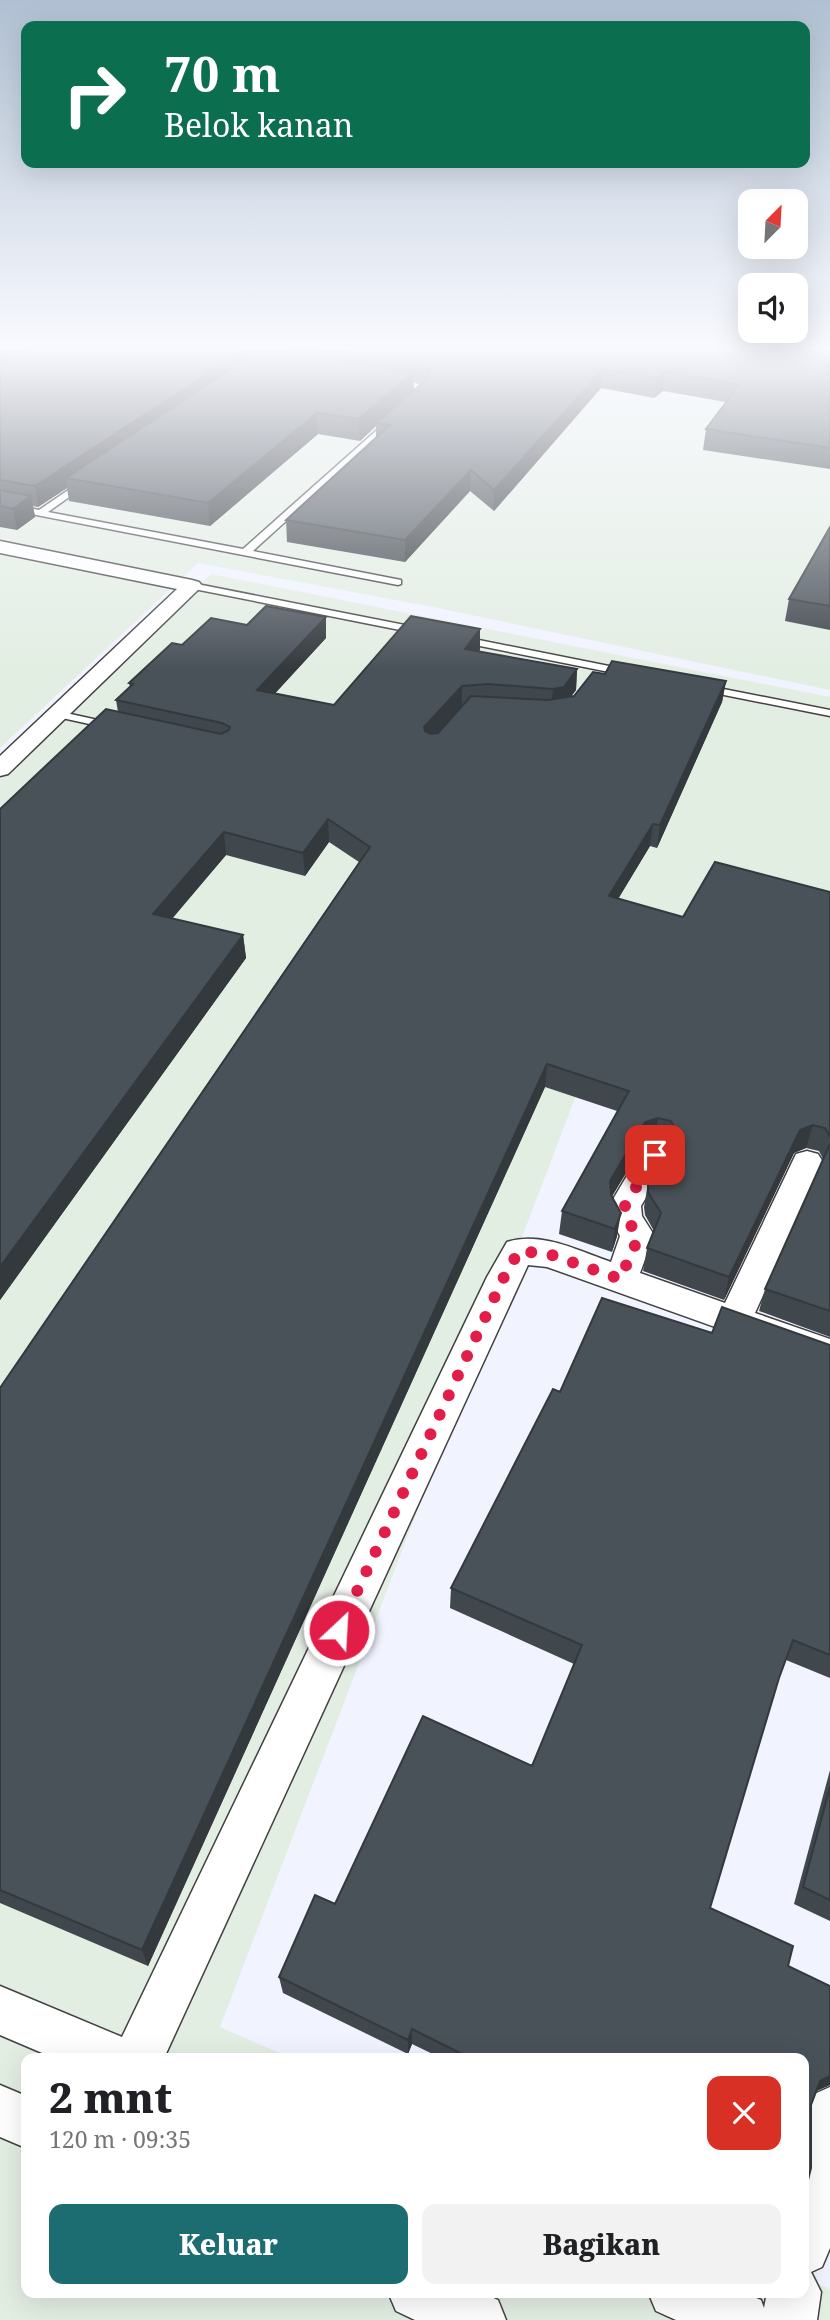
<!DOCTYPE html>
<html lang="id">
<head>
<meta charset="utf-8">
<style>
	body { margin:0; font-family:"Noto Serif",serif; background:#f2f2f2; color:#202124; height:100vh; display:flex; flex-direction:column; font-size:26px; white-space:nowrap }
	* { box-sizing:border-box; margin:0 }
	p { font-size:23px; color:#757577 }
	.icon { flex:none; width:38px; height:38px; fill:none; stroke:currentColor; stroke-width:2; stroke-linecap:round; stroke-linejoin:round }
	.map { position:relative; flex:1; overflow:hidden }
	.side { position:absolute; left:21px; top:2053px; width:788px; height:245px; display:flex; flex-direction:column; background:#fff; border-radius:14px; box-shadow:0 7px 28px #0002 }
	.side>* { flex:none }
	.guide { position:absolute; left:21px; top:21px; width:789px; height:147px; border-radius:14px; box-shadow:0 7px 28px #0002; background:#0b6e4f; color:#fff; overflow:hidden }
	.needle { width:46px; rotate:24deg }
	.controls { position:absolute; left:738px; top:189px; display:grid; gap:14px }
	.controls a { display:grid; place-items:center; width:70px; height:70px; border-radius:14px; background:#fff; box-shadow:0 7px 28px #0002; font-size:35px }
	.pin { position:absolute; display:grid; place-items:center; width:60px; height:60px; color:#fff; margin:-30px; border-radius:14px; box-shadow:0 4px 10px #0006 }
	.me { position:absolute; width:77px; margin:-38px; rotate:25deg; stroke-linejoin:round; filter:drop-shadow(0 0 5px #0008) }
	.turn { display:flex; align-items:center; gap:24px; height:147px; padding:0 28px; font-size:32px }
	.turn .icon { width:91px; height:91px; stroke-width:2.5 }
	.turn b { display:block; font-size:49px; line-height:60px }
	.round { display:grid; place-items:center; flex:none; width:74px; height:74px; border-radius:14px; background:#f2f2f2 }
	.summary { display:flex; align-items:center; justify-content:space-between; height:119px; padding:0 28px }
	h1 { font-size:42px; font-weight:800; line-height:52px }
	.action { display:flex; gap:14px; margin-top:auto; padding:14px 28px }
	.action a { flex:1; height:80px; border-radius:14px; background:#1c6d71; color:#fff; font-size:28px; font-weight:800; line-height:80px; text-align:center }
	.action a+a { background:#f2f2f2; color:#202124 }
	.map>svg:first-child { display:block }
</style>
</head>
<body>
<div class="map">
<svg width="830" height="2320" viewBox="0 0 830 2320">
	<rect width="100%" height="100%" fill="#f1f3ff"/>
	<path fill="#e3eee3" d="M 0,346 L 830,346 L 830,690 L 433,607 L 198,563 L 0,748 Z
		M 211,574 L 830,697 L 830,966 L 642,923 L 220,2027 L 291,2058 L 26,2058 L 26,2292 L 803,2292 L 803,2277 L 830,2289 L 830,2320 L 0,2320 L 0,779 Z"/>
	<g fill="none" stroke-linecap="round" stroke-linejoin="round">
		<defs>
			<path id="lane" d="M 387,421 L 394,423 L 253,551 L 401,580 L 401,584 L 398,585 L 0,508 L 0,502 L 39,510 L 86,478 L 90,481 L 89,483 L 48,512 L 243,549 Z
				M 192,583 L 420,628 L 425,631 L 420,634 L 189,588 L 187,586 Z
				M 459,636 L 629,670 L 634,673 L 629,676 L 455,641 L 454,639 Z
				M 703,685 L 830,710 L 830,716 L 699,690 L 698,688 Z
				M 57,711 L 116,724 L 118,726 L 112,729 L 53,716 L 51,714 Z"/>
			<path id="street" d="M 0,541 L 192,580 L 199,582 L 202,586 L 8,774 L 0,776 L 0,756 L 177,589 L 0,553 Z
				M 655,1144 L 666,1147 L 671,1155 L 641,1206 L 642,1216 L 654,1235 L 640,1273 L 725,1303 L 796,1154 L 807,1151 L 818,1154 L 823,1162 L 755,1313 L 830,1339 L 830,1368 L 547,1267 L 528,1265 L 164,2058 L 54,2058 L 0,2035 L 0,1986 L 122,2037 L 487,1277 L 507,1242 C 541,1231 579,1251 611,1262 L 620,1236 L 610,1217 L 609,1206 L 644,1147 Z
				M 0,2085 L 26,2096 L 26,2148 L 0,2137 Z
				M 830,2087 L 830,2248 L 822,2267 L 811,2272 L 821,2292 L 817,2320 L 676,2320 L 656,2311 L 648,2292 L 742,2292 L 761,2300 L 764,2308 L 767,2292 L 803,2292 L 803,2119 L 812,2095 Z
				M 388,2292 L 480,2292 L 498,2300 L 506,2320 L 415,2320 L 396,2311 Z"/>
		</defs>
		<use href="#lane" stroke="#424242" stroke-width="3"/>
		<use href="#street" stroke="#424242" stroke-width="3"/>
		<use href="#lane" fill="#fff" fill-rule="evenodd"/>
		<use href="#street" fill="#fff" fill-rule="evenodd"/>
	</g>
	<path fill="#40474d" fill-rule="evenodd" d="M 0,346 L 830,346 L 830,469 L 703,450 L 706,429 L 726,402 L 663,391 L 654,398 L 601,388 L 494,511 L 470,491 L 405,562 L 287,542 L 286,520 L 376,438 L 376,426 L 360,441 L 318,434 L 210,526 L 69,501 L 67,488 L 38,507 L 33,506 L 35,517 L 17,530 L 0,527 ZM 414,382 L 420,385 L 414,390 Z
		M 830,527 L 830,630 L 785,621 L 789,599 Z
		M 326,617 L 326,638 L 275,693 L 334,705 L 480,629 L 479,651 L 577,669 L 576,690 L 571,696 L 574,696 L 605,674 L 726,681 L 722,702 L 657,848 L 650,846 L 618,899 L 683,917 L 830,892 L 830,1337 L 759,1311 L 765,1289 L 823,1159 L 819,1151 L 806,1148 L 794,1153 L 724,1300 L 643,1271 L 647,1248 L 654,1231 L 645,1215 L 644,1207 L 648,1183 L 669,1148 L 667,1144 L 654,1141 L 642,1146 L 612,1196 L 617,1236 L 612,1252 L 559,1234 L 562,1211 L 617,1111 L 545,1087 L 148,1966 L 0,1903 L 0,1388 L 359,862 L 329,842 L 305,876 L 226,855 L 172,919 L 243,935 L 246,958 L 0,1300 L 0,809 L 118,712 L 116,700 L 130,687 L 129,683 L 182,645 L 247,625 Z
		M 712,1333 L 830,1345 L 830,1678 L 786,1660 L 779,1678 L 710,1908 L 788,1966 L 830,1986 L 830,2085 L 816,2091 L 811,2105 L 805,2192 L 803,2194 L 803,2058 L 441,2058 L 412,2044 L 408,2054 L 283,1993 L 279,1977 L 335,1904 L 532,1766 L 574,1664 L 450,1608 L 451,1588 L 560,1392 Z
		M 830,1770 L 830,1921 L 794,1904 Z"/>
	<path fill="#34393e" d="M 14,346 L 47,346 L 0,374 L 0,353 Z
		M 249,346 L 250,346 L 252,364 L 66,478 L 67,488 L 38,507 L 35,486 Z
		M 767,346 L 787,346 L 760,368 L 744,355 L 746,352 Z
		M 603,369 L 601,388 L 494,511 L 494,490 Z
		M 414,371 L 414,392 L 376,423 L 376,426 L 360,441 L 359,419 Z
		M 665,371 L 663,391 L 654,398 L 657,378 Z
		M 317,413 L 318,434 L 210,526 L 208,503 Z
		M 471,470 L 470,491 L 405,562 L 405,540 Z
		M 31,496 L 35,517 L 17,530 L 13,509 Z
		M 326,617 L 326,638 L 259,711 L 257,690 Z
		M 480,629 L 480,650 L 465,670 L 465,649 Z
		M 577,669 L 576,690 L 562,709 L 551,711 L 553,689 Z
		M 726,681 L 722,702 L 657,848 L 660,825 Z
		M 462,686 L 462,707 L 424,749 L 424,727 Z
		M 328,819 L 329,842 L 305,876 L 303,853 Z
		M 653,824 L 650,846 L 606,919 L 609,896 Z
		M 224,832 L 226,855 L 156,937 L 153,914 Z
		M 243,935 L 246,958 L 0,1300 L 0,1267 Z
		M 547,1064 L 545,1087 L 148,1966 L 142,1950 Z
		M 658,1118 L 654,1141 L 642,1146 L 607,1205 L 610,1181 L 645,1122 Z
		M 813,1125 L 806,1148 L 794,1153 L 724,1300 L 729,1277 L 800,1130 Z
		M 621,1213 L 617,1236 L 612,1252 L 615,1229 Z
		M 412,2029 L 412,2044 L 408,2054 L 408,2040 Z
		M 830,2076 L 830,2085 L 810,2094 L 820,2081 Z"/>
	<path fill="#4a5259" stroke="#34393e" stroke-width="2" d="M 0,346 L 14,346 L 0,353 Z
		M 35,346 L 249,346 L 35,486 L 0,480 L 0,364 Z
		M 294,346 L 767,346 L 763,349 L 746,352 L 744,355 L 762,358 L 778,351 L 785,346 L 830,346 L 830,448 L 706,429 L 739,385 L 665,371 L 657,378 L 603,369 L 494,490 L 471,470 L 405,540 L 286,520 L 390,425 L 376,423 L 427,379 L 430,370 L 409,361 Z
		M 279,351 L 414,371 L 359,419 L 317,413 L 208,503 L 66,478 L 257,352 Z
		M 0,490 L 31,496 L 13,509 L 0,506 Z
		M 830,527 L 830,606 L 789,599 Z
		M 266,606 L 326,617 L 257,690 L 334,705 L 411,616 L 480,629 L 465,649 L 577,669 L 564,687 L 553,689 L 488,684 L 462,686 L 424,727 L 425,731 L 431,734 L 438,733 L 471,696 L 548,700 L 574,696 L 593,672 L 605,674 L 612,661 L 726,681 L 660,825 L 653,824 L 609,896 L 683,917 L 715,862 L 830,892 L 830,1136 L 825,1128 L 813,1125 L 800,1130 L 729,1277 L 647,1248 L 661,1213 L 648,1192 L 648,1183 L 677,1133 L 671,1121 L 658,1118 L 645,1122 L 610,1181 L 611,1195 L 621,1213 L 615,1229 L 562,1211 L 629,1091 L 547,1064 L 142,1950 L 0,1890 L 0,1388 L 370,847 L 328,819 L 303,853 L 224,832 L 153,914 L 243,935 L 0,1267 L 0,809 L 106,709 L 221,734 L 229,730 L 230,727 L 222,723 L 116,700 L 133,684 L 129,683 L 172,643 L 182,645 L 211,618 L 247,625 Z
		M 830,1144 L 830,1311 L 765,1289 Z
		M 602,1298 L 712,1333 L 722,1307 L 830,1345 L 830,1655 L 793,1640 L 779,1678 L 710,1908 L 793,1946 L 788,1966 L 830,1986 L 830,2076 L 820,2081 L 811,2105 L 811,2168 L 805,2192 L 803,2191 L 803,2058 L 470,2058 L 412,2029 L 408,2040 L 279,1977 L 315,1895 L 335,1904 L 423,1716 L 532,1766 L 582,1645 L 451,1588 L 553,1389 L 560,1392 Z
		M 830,1787 L 830,1900 L 803,1887 Z"/>
	<linearGradient id="sky" x2="0" y2="1"><stop stop-color="#b0c0d2"/><stop offset="0.52" stop-color="#f9faff"/><stop offset="1" stop-color="#f9faff" stop-opacity="0"/></linearGradient>
	<rect width="830" height="670" fill="url(#sky)"/>
	<g fill="none" stroke-linecap="round" stroke-linejoin="round">
		<path stroke="#e11d48" stroke-width="12" stroke-dasharray="0 21.6" d="M 339,1630 L 504,1277 L 519,1251 L 549,1254 L 620,1279 L 636,1243 L 637,1235 L 626,1217 L 625,1206 L 655,1155"/>
	</g>
</svg>
<div class="controls">
<a><svg class="needle" viewBox="-14 -14 28 28"><path d="M0-13l5 13h-10z" fill="#e53935"/><path d="M0 13l5-13h-10z" fill="#757577"/></svg></a>
<a><svg class="icon" aria-label="sound" viewBox="0 0 24 24"><path d="M4 9h4l5-4v14l-5-4H4zM17 9q2 3 0 6"/></svg></a>
</div>
<div class="pin" style="left:655px;top:1155px;background:#d93025"><svg class="icon" aria-label="arrive" viewBox="0 0 24 24"><path d="M6 21V4h12l-3 4 3 4H6"/></svg></div>
<svg class="me" style="left:339px;top:1630px" viewBox="-20 -20 40 40"><circle r="17" fill="#e11d48" stroke="#fff" stroke-width="3"/><path d="M0-11L8 9 0 5-8 9z" fill="#fff"/></svg>
<div class="guide">
<div class="turn"><svg class="icon" aria-label="right" viewBox="0 0 24 24"><path d="M7 20v-9h11M14 6l5 5-5 5"/></svg><div><b>70 m</b>Belok kanan</div></div>
</div>
<section class="side">
<div class="summary"><div><h1>2 mnt</h1><p>120 m · 09:35</p></div><a class="round" style="background:#d93025;color:#fff"><svg class="icon" aria-label="close" viewBox="0 0 24 24"><path d="M6 6l12 12M18 6L6 18"/></svg></a></div>
<div class="action"><a>Keluar</a><a>Bagikan</a></div>
</section>
</div>
</body>
</html>
